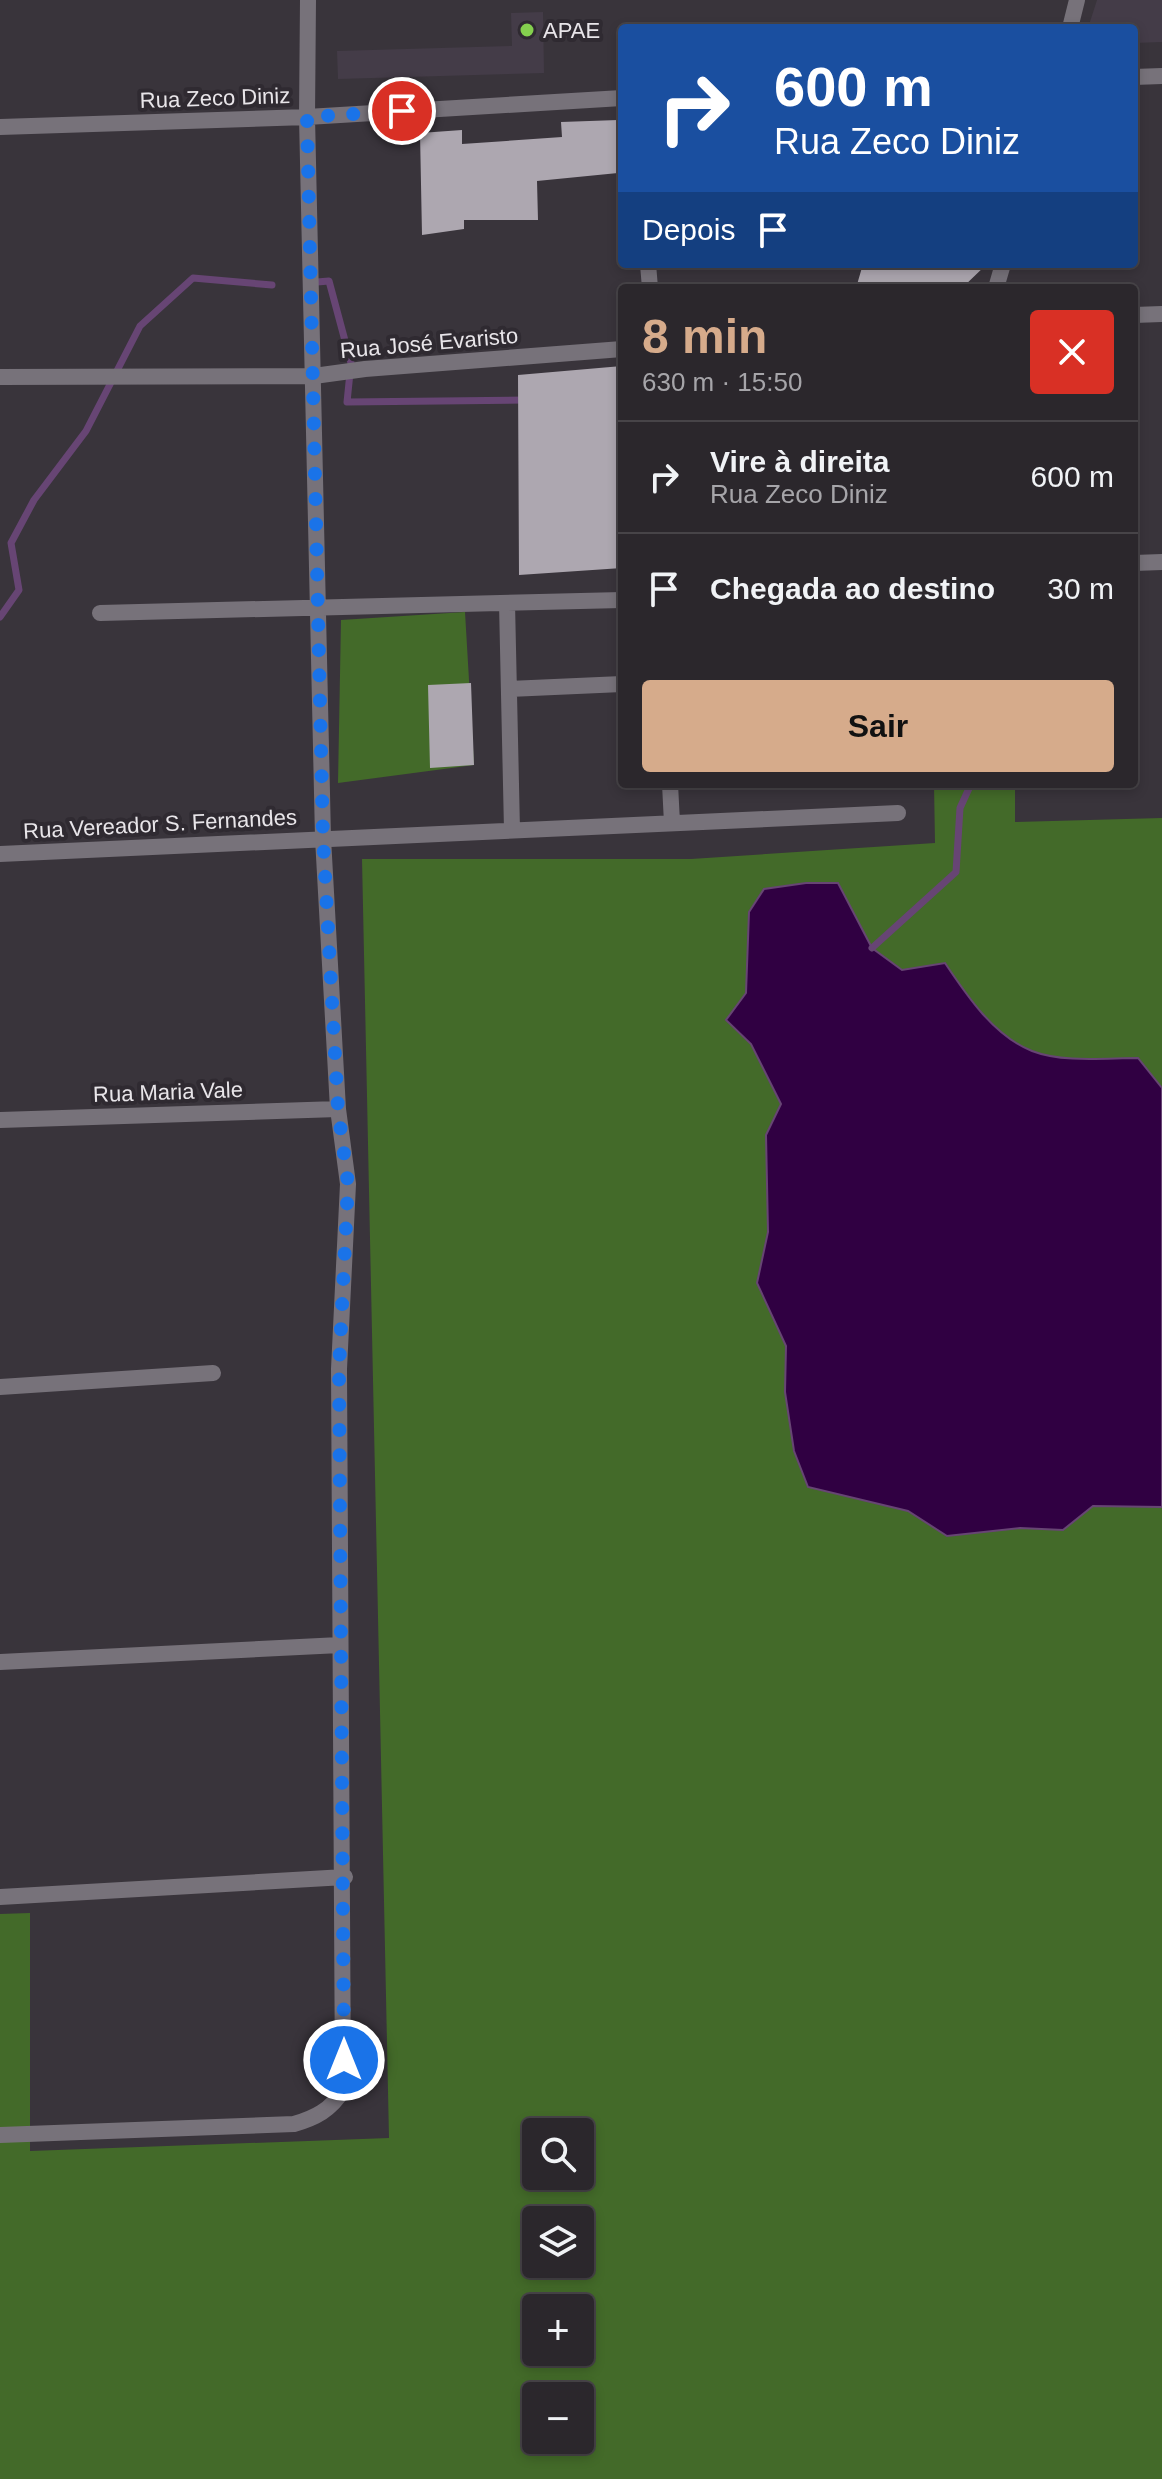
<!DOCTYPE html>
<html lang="pt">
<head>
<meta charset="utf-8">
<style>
	body { margin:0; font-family:Arial,sans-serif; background:#332f34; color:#f1f3f6; height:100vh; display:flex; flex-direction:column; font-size:30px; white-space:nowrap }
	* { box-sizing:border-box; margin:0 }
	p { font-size:26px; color:#a6a5a9 }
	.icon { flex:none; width:44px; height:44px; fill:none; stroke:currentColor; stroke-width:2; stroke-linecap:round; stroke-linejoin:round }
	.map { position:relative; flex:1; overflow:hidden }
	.details { position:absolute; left:618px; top:284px; width:520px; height:504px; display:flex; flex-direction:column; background:#2b272c; border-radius:8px; box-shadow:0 4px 12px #0003,0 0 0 2px #474448 }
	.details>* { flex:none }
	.top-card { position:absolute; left:618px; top:24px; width:520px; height:244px; border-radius:8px; box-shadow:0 4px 12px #0003,0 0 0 2px #474448; background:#1a4fa0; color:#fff; overflow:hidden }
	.tools { position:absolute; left:522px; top:2118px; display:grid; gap:16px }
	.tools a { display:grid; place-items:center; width:72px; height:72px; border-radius:8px; background:#2b272c; box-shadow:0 4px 12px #0003,0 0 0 2px #474448; font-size:40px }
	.pin { position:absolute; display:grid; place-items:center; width:68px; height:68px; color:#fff; margin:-34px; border:4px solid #fff; border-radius:50%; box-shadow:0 2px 8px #0007 }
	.me { position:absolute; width:88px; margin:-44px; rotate:0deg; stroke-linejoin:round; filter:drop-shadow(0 0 6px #0008) }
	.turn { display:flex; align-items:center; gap:28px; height:168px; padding:0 24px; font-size:36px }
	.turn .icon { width:104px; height:104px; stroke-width:2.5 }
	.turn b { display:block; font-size:56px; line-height:68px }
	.then { display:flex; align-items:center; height:76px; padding:0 24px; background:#0003; gap:16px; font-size:30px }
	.round { display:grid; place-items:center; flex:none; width:84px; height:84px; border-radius:8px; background:#332f34 }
	.headline { display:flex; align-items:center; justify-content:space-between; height:136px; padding:0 24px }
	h1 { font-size:48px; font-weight:800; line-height:60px; color:#d6ab8b }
	.action { display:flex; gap:16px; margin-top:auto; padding:16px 24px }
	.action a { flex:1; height:92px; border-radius:8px; background:#d6ab8b; color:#111; font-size:32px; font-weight:800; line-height:92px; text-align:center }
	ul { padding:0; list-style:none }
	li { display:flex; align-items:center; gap:24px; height:112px; padding:0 24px; border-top:2px solid #474448 }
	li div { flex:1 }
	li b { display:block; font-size:30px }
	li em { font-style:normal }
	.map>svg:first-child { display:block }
</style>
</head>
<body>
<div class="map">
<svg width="1162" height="2479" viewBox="0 0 1162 2479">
	<rect width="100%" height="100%" fill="#39343b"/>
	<path fill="#443c48" d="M 1097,0 L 1162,0 L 1162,42 L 1134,43 L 1134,28 L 1088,28 Z
		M 543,12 L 544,73 L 338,79 L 337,51 L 512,46 L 511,13 Z"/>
	<path fill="#436a29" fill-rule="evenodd" d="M 465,612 L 474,765 L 338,783 L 341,620 Z
		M 934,784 L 1015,784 L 1015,822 L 1162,818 L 1162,2479 L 0,2479 L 0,1914 L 30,1913 L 30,2151 L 389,2138 L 362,859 L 691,859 L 935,843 ZM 536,2132 L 580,2132 L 580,2176 L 536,2176 ZM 536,2220 L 580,2220 L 580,2264 L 536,2264 ZM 536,2308 L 580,2308 L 580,2352 L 536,2352 ZM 536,2396 L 580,2396 L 580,2440 L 536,2440 Z"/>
	<path fill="#300042" stroke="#674574" stroke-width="2" d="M 806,883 L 838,883 L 872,948 L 902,970 L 945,963 C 967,996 994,1036 1032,1051 C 1063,1063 1106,1058 1138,1058 L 1162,1088 L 1162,1507 L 1093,1506 L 1063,1530 L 1020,1528 L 947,1536 L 908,1511 L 808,1487 L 794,1451 L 785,1392 L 786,1346 L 757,1283 L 768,1232 L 766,1135 L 781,1104 L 751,1044 L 726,1020 L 746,993 L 749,912 L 764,889 Z"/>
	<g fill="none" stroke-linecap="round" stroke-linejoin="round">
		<path stroke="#674574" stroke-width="7" d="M 317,282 L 329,281 L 351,363 L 347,402 L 525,400
			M 0,617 L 19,590 L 11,543 L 34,500 L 86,431 L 140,326 L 193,278 L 272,285
			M 872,948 L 956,872 L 960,808 L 971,784"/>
	</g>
	<path fill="#ada7b0" d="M 618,120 L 618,173 L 537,181 L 538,220 L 464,220 L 464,229 L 422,235 L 420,133 L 462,130 L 462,144 L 562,137 L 561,122 Z
		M 863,264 L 987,264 L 962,288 L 856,288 Z
		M 622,366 L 622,568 L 519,575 L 518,375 Z
		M 471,683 L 474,765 L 430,768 L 428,685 Z"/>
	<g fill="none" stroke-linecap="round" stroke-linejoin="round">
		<path stroke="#77727a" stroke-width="16" d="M 1070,28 L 1077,0
			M 1134,77 L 1162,76
			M 0,127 L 307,117 L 622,98
			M 648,264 L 650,288
			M 996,288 L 1003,264
			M 1134,315 L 1162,314
			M 0,377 L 314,376 L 365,369 L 622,349
			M 1134,563 L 1162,562
			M 507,603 L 512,830
			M 100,613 L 622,600
			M 509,689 L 622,684
			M 670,784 L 672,823
			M 0,854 L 898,813
			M 0,1120 L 338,1109
			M 0,1387 L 213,1373
			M 0,1662 L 340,1645
			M 0,1897 L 345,1877
			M 0,2135 L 294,2124 C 315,2118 331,2110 343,2090 L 339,1369 L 348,1184 L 338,1109 L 323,838 L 307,117 L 308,0"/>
	</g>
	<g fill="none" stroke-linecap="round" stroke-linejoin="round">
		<path stroke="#1a73e8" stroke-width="14" stroke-dasharray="0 25.2" d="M 344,2060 L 339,1369 L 348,1184 L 338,1109 L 323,838 L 307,117 L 402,111"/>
	</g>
	<circle fill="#84d04e" stroke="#2f2a31" stroke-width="3" cx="527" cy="30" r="8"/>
	<g text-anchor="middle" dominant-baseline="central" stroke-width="8" stroke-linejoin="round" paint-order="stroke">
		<g font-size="22" fill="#e8e5e9" stroke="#2f2a31" text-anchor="start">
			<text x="543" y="30">APAE</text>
		</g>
		<g font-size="22" fill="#e8e5e9" stroke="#2f2a31">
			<text transform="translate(215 98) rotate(-2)">Rua Zeco Diniz</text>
			<text transform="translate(429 343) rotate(-5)">Rua José Evaristo</text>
			<text transform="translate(160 824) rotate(-3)">Rua Vereador S. Fernandes</text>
			<text transform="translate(168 1092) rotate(-2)">Rua Maria Vale</text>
		</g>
	</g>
</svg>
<div class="tools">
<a><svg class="icon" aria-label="search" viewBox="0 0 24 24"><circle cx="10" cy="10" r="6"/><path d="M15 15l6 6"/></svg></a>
<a><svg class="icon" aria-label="layers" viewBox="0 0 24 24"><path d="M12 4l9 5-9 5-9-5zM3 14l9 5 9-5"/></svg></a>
<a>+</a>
<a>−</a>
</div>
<div class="pin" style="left:402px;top:111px;background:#d93025"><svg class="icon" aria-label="arrive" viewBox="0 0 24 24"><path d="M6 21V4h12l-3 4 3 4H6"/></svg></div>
<svg class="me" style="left:344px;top:2060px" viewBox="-20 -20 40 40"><circle r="17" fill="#1a73e8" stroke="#fff" stroke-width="3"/><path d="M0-11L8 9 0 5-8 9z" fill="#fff"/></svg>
<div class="top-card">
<div class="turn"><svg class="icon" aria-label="right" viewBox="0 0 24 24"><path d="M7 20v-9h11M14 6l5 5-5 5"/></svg><div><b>600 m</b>Rua Zeco Diniz</div></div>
<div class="then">Depois<svg class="icon" aria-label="arrive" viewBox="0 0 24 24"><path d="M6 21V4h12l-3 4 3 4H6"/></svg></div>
</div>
<section class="details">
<div class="headline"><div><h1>8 min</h1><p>630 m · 15:50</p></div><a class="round" style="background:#d93025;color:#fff"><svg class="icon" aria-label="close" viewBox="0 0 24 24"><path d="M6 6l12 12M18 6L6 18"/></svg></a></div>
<ul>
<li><svg class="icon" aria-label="right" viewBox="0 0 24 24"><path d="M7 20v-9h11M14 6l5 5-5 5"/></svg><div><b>Vire à direita</b><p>Rua Zeco Diniz</p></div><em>600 m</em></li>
<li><svg class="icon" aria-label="arrive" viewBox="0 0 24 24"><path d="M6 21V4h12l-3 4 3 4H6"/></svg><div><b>Chegada ao destino</b></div><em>30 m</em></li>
</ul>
<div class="action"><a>Sair</a></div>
</section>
</div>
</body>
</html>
